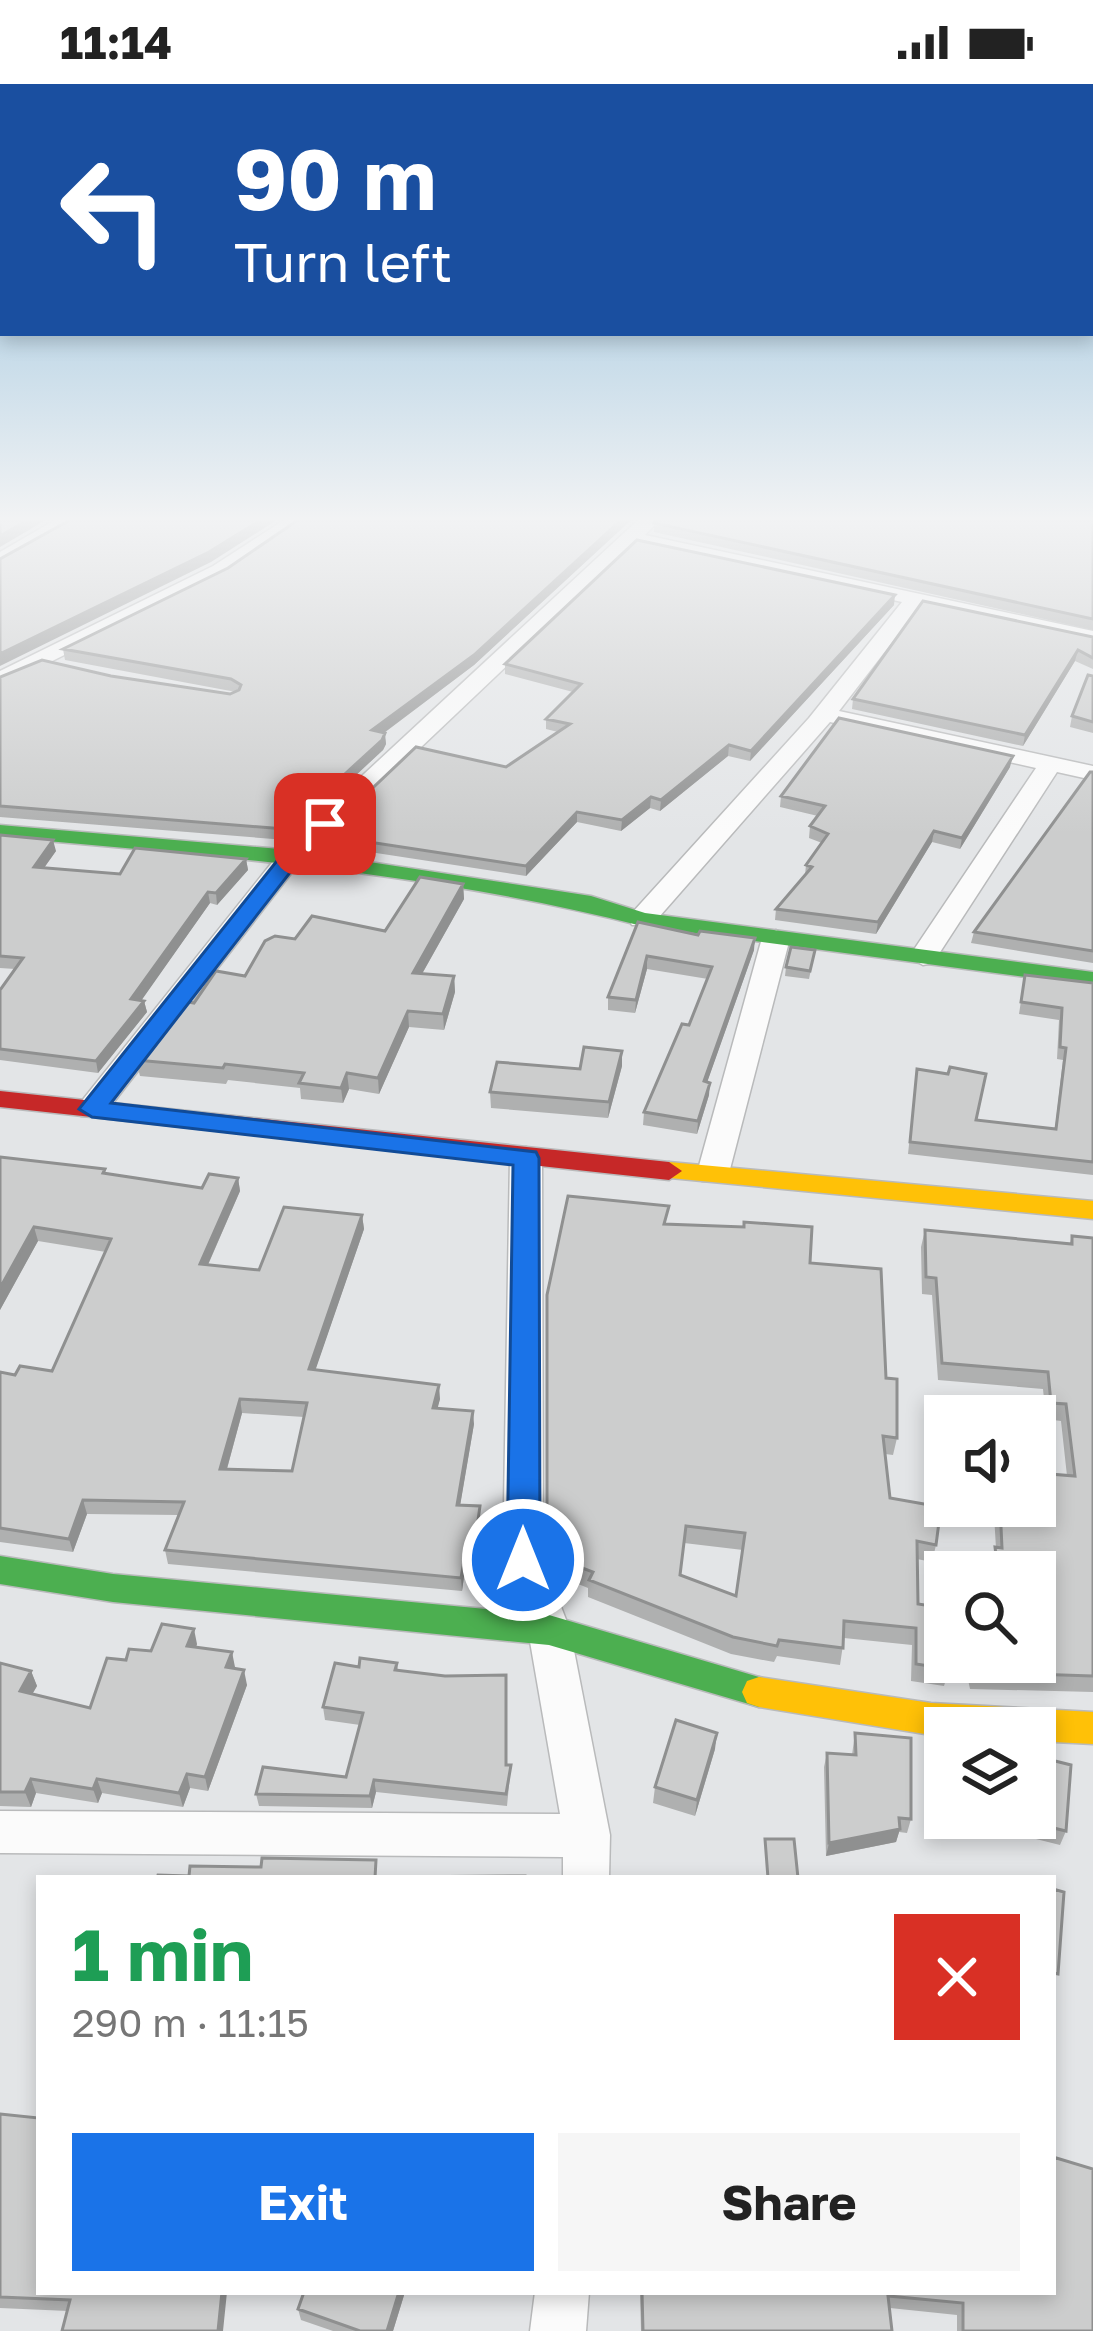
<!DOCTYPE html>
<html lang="en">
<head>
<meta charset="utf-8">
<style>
	body { margin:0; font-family:"Golos Text",sans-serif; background:#f6f6f6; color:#222; height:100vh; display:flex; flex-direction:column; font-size:45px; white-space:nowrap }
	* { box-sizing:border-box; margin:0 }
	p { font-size:39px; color:#767676 }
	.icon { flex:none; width:66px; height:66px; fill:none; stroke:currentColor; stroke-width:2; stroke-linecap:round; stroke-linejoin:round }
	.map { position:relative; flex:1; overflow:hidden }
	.sheet { position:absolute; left:36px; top:1791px; width:1020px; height:420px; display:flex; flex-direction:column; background:#fff; border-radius:0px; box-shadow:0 6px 18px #0003 }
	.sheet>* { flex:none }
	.guide { position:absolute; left:0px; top:0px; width:1095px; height:252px; box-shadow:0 6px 18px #0003; background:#1a4fa0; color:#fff; overflow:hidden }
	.controls { position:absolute; left:924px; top:1311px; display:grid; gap:24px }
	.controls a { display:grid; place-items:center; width:132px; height:132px; border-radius:0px; background:#fff; box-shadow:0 6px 18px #0003; font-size:60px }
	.pin { position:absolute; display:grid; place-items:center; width:102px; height:102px; color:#fff; margin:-51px; border-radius:24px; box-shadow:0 6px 18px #0006 }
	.me { position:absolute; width:132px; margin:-66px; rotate:0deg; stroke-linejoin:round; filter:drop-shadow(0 0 9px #0008) }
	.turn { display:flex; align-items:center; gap:42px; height:252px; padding:0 36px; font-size:54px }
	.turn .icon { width:156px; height:156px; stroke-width:2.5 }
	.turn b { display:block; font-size:84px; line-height:102px }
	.round { display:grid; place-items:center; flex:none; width:126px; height:126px; border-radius:0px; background:#f6f6f6 }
	.headline { display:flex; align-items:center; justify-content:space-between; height:204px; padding:0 36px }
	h1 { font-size:72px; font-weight:700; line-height:90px; color:#1e9e55 }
	.cta { display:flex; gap:24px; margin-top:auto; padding:24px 36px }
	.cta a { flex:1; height:138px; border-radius:0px; background:#1a73e8; color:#fff; font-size:48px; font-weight:700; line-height:138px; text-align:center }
	.cta a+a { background:#f6f6f6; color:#222 }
	.status { display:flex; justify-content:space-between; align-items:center; height:84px; padding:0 60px; background:#fff; direction:ltr }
	.status svg { height:33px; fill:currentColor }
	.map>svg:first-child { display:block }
</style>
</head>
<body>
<div class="status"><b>11:14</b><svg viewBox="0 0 49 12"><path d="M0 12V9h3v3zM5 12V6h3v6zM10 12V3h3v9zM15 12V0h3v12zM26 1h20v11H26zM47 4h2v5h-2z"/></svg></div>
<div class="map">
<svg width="1093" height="2247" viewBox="0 0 1093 2247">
	<rect width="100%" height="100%" fill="#e3e5e7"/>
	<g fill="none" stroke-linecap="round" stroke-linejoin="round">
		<defs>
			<path id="street" d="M 55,436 L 79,436 L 0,482 L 0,468 Z
				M 284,436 L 307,436 L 227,490 L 0,603 L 0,587 L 213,482 Z
				M 638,436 L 659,436 L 645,451 L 1093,547 L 1093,559 L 920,522 L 839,627 L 1093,682 L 1093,696 L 1057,688 L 933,879 L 923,881 L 909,873 L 1036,684 L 830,638 L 652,841 L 632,841 L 628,835 L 632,829 L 809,634 L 902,518 L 635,460 L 300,778 L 103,1032 L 81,1032 L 76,1025 L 81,1018 L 282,766 Z
				M 776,846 L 790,854 L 729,1089 L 724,1097 L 702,1097 L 697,1089 L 762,854 Z
				M 526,1063 L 537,1067 L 542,1074 L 543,1476 L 570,1546 L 610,1751 L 609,1794 L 563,1794 L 563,1773 L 0,1769 L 0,1727 L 560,1730 L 528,1546 L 503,1476 L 510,1074 L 515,1067 Z
				M 535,2208 L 589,2208 L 586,2247 L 530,2247 Z"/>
			<path id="fast" d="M 0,741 L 291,766 L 591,812 L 645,829 L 1093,888 L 1093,902 L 642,842 C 432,788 215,772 0,753 Z
				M 0,1472 L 113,1490 L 549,1531 L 759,1593 L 771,1597 L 776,1608 L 771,1619 L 759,1623 L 549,1561 L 113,1518 L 0,1500 Z"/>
			<path id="slow" d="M 669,1078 L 1093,1117 L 1093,1135 L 660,1093 L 656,1087 Z
				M 759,1593 L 931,1619 L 1093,1628 L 1093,1660 L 1035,1657 L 1035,1644 L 945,1644 L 945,1652 L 931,1651 L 759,1623 L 747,1619 L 742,1608 L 747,1597 Z"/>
			<path id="jam" d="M 0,1007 L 669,1078 L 682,1087 L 669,1096 L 0,1023 Z"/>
		</defs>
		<use href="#street" stroke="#b9babb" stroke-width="3"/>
		<use href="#fast" stroke="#b9babb" stroke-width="3"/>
		<use href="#slow" stroke="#b9babb" stroke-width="3"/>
		<use href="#jam" stroke="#b9babb" stroke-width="3"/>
		<use href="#street" fill="#fbfbfb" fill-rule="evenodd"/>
		<use href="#fast" fill="#4caf50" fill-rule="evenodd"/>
		<use href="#slow" fill="#ffc107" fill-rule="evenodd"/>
		<use href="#jam" fill="#c62828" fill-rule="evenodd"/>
	</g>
	<path fill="#afb0b0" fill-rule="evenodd" d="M 298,436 L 631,436 L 474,581 L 384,649 L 386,660 L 383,666 L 286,756 L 0,733 L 0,593 L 111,592 L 230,610 L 236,608 L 65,576 L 63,565 L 228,484 Z
		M 1093,436 L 1093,546 L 654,448 L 654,439 Z
		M 894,521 L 750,677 L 728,672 L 660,727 L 650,724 L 621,747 L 577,738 L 526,792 L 324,761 L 323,751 L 506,683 L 558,648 L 546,645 L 546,635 L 573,608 L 505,590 L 505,580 Z
		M 1093,553 L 1093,585 L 1075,577 L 1023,662 L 852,625 L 853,615 Z
		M 1093,592 L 1093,649 L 1070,643 L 1072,632 Z
		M 1010,683 L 960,765 L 932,758 L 876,850 L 775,836 L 776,825 L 805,791 L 806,781 L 822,759 L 809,754 L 810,742 L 818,732 L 780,723 L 781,712 Z
		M 1093,688 L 1093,879 L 971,859 L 974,848 Z
		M 0,750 L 56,767 L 44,784 L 120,790 L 246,775 L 248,786 L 217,821 L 210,819 L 141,916 L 144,917 L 147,928 L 98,989 L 0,976 L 0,906 L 15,885 L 0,884 Z
		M 463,800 L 464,815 L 422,890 L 454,892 L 455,908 L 444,946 L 409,943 L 379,1010 L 349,1005 L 343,1019 L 301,1015 L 300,1004 L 228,996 L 226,1000 L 140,992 L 136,976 L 194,919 L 245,892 L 295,855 L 385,847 Z
		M 638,838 L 754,866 L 707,998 L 709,1011 L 697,1050 L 643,1041 L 644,1028 L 689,941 L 708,895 L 647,885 L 635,929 L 608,926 L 608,913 Z
		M 815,866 L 809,895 L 785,892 L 786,883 Z
		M 1025,891 L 1093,899 L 1093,1091 L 908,1070 L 917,985 L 976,1036 L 1055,1045 L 1063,976 L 1057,975 L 1059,936 L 1019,930 Z
		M 622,967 L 622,982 L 608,1034 L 491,1024 L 490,1008 L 580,985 Z
		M 0,1073 L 105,1085 L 106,1090 L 202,1104 L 238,1094 L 240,1107 L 208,1181 L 259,1186 L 362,1131 L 364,1145 L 315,1286 L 440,1315 L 437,1324 L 474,1340 L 460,1421 L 480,1436 L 475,1479 L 466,1478 L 462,1507 L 168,1480 L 165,1466 L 179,1431 L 87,1430 L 73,1468 L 0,1458 L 0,1288 L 15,1291 L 52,1287 L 106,1168 L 38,1157 L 0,1226 ZM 242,1329 L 304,1333 L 292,1387 L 227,1385 Z
		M 668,1140 L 810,1179 L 886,1294 L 897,1354 L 893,1371 L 885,1370 L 890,1414 L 936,1461 L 932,1478 L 917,1475 L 918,1520 L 949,1585 L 944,1602 L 911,1597 L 912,1561 L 844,1554 L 840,1581 L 777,1572 L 774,1578 L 731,1570 L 588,1513 L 588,1504 L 556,1491 L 547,1468 L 547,1229 ZM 684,1459 L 743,1466 L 736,1512 L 680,1491 Z
		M 925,1146 L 1070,1159 L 1072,1152 L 1093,1154 L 1093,1608 L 970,1605 L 967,1591 L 971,1578 L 1035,1578 L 1035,1488 L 991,1488 L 990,1480 L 996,1464 L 994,1431 L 997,1422 L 1035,1422 L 1044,1419 L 1044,1406 L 1049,1390 L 1067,1392 L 1061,1337 L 1046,1335 L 1043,1305 L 938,1296 L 932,1211 L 922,1210 L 921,1163 Z
		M 197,1560 L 196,1563 L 232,1568 L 234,1585 L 247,1601 L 208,1707 L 190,1704 L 183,1723 L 102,1709 L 98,1719 L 36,1709 L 31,1723 L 0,1722 L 0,1579 L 31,1587 L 37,1602 L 32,1610 L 90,1624 L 126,1576 L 151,1567 Z
		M 397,1579 L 398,1586 L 506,1681 L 511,1681 L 507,1722 L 376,1708 L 372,1724 L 259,1722 L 256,1710 L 346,1693 L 360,1641 L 325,1636 L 323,1623 L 359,1583 Z
		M 855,1649 L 911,1735 L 907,1749 L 899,1748 L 896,1758 L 826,1772 L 824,1683 L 827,1669 L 852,1671 Z
		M 715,1665 L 695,1732 L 653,1719 L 655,1703 Z
		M 962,1734 L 1035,1734 L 1066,1747 L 1060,1761 L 992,1744 L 992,1739 L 966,1744 Z
		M 0,2030 L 39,2208 L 227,2208 L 68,2227 L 0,2224 Z
		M 304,2208 L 405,2208 L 393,2247 L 333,2247 L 301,2236 L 298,2225 Z
		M 640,2208 L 1053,2208 L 1093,2247 L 957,2247 L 957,2231 L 890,2224 L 892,2247 L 641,2247 Z"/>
	<path fill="#8f9090" d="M 28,436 L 46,436 L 0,463 L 0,452 Z
		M 261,436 L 277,436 L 211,478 L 0,582 L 0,570 Z
		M 621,436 L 631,436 L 474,581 L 373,657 L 372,646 Z
		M 895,511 L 894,521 L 750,677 L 751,667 Z
		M 1078,566 L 1075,577 L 1023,662 L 1025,651 Z
		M 385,649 L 386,660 L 383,666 L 286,756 L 285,745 Z
		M 729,661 L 728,672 L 660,727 L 661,716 Z
		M 1013,672 L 1010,683 L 960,765 L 962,754 Z
		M 651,713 L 650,724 L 621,747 L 622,736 Z
		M 577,728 L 577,738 L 526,792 L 526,782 Z
		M 934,747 L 932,758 L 876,850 L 878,838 Z
		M 53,756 L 56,767 L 36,795 L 34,783 Z
		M 246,775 L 248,786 L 217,821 L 216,809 Z
		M 463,800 L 464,815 L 414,904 L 413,889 Z
		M 208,808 L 210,819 L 134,927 L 131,915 Z
		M 755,854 L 754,866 L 703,1010 L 704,997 Z
		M 647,872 L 647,885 L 635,929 L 636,916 Z
		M 454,892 L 455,908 L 444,946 L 443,930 Z
		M 144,917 L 147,928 L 98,989 L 96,977 Z
		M 408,927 L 409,943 L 379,1010 L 378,994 Z
		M 622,967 L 622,982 L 608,1034 L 609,1018 Z
		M 347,989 L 349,1005 L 343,1019 L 341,1004 Z
		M 710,999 L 709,1011 L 697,1050 L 698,1037 Z
		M 238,1094 L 240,1107 L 202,1194 L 200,1180 Z
		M 362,1131 L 364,1145 L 311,1299 L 309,1285 Z
		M 34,1143 L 38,1157 L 0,1226 L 0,1204 Z
		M 439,1301 L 440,1315 L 434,1338 L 433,1324 Z
		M 240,1315 L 242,1329 L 223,1399 L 220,1385 Z
		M 473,1327 L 474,1340 L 458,1434 L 457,1421 Z
		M 83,1416 L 87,1430 L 73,1468 L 69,1455 Z
		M 480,1422 L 480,1436 L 475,1479 L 474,1465 Z
		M 466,1465 L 466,1478 L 462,1507 L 461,1494 Z
		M 194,1545 L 197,1560 L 191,1577 L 187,1562 Z
		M 232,1568 L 235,1583 L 229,1598 L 226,1583 Z
		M 244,1586 L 247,1601 L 208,1707 L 205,1693 Z
		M 31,1587 L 37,1602 L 26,1621 L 20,1607 Z
		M 717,1649 L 715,1665 L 695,1732 L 697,1716 Z
		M 187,1690 L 190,1704 L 183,1723 L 179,1709 Z
		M 31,1695 L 36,1709 L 31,1723 L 25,1708 Z
		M 97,1695 L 102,1709 L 98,1719 L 93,1705 Z
		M 374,1696 L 376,1708 L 372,1724 L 370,1712 Z
		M 969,1734 L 994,1734 L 992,1739 L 966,1744 Z
		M 900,1745 L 896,1758 L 826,1772 L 829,1759 Z
		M 222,2208 L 227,2208 L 223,2247 L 218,2247 Z
		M 399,2208 L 405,2208 L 393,2247 L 387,2247 Z"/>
	<path fill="#cccdcd" stroke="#8f9090" stroke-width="3" fill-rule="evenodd" d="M 0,436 L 28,436 L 0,452 Z
		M 70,436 L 261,436 L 209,468 L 0,570 L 0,475 Z
		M 298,436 L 621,436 L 474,571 L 372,646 L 385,649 L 382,656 L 285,745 L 0,722 L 0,593 L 42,576 L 111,592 L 230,610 L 239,606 L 241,601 L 231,595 L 63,565 L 228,484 Z
		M 656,436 L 1093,436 L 1093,535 L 654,439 Z
		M 637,456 L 895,511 L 751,667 L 729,661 L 661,716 L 651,713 L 622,736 L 577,728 L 526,782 L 323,751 L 416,663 L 506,683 L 570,640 L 546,635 L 581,600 L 505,580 Z
		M 923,517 L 1093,553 L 1093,574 L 1078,566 L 1025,651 L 853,615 Z
		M 1088,591 L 1093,592 L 1093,638 L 1072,632 Z
		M 839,634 L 1013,672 L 962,754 L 934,747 L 878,838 L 776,825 L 812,783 L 806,781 L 828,750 L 810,742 L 825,722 L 781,712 Z
		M 1090,688 L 1093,688 L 1093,867 L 974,848 Z
		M 0,751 L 53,756 L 34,783 L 120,790 L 135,764 L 246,775 L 216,809 L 208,808 L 131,915 L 144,917 L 96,977 L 0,965 L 0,906 L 23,874 L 0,872 Z
		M 420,793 L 463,800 L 413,889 L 454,892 L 443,930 L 408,927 L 378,994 L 347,989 L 341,1004 L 299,999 L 304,989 L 225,980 L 223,984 L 136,976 L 183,917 L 194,919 L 216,887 L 245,892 L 265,857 L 275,852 L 295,855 L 312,832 L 385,847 Z
		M 638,838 L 698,851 L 700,847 L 755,854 L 704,997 L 710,999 L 698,1037 L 644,1028 L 682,940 L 689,941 L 712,883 L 647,872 L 636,916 L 608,913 Z
		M 791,863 L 815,866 L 810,887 L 786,883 Z
		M 1025,891 L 1093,899 L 1093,1078 L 910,1058 L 917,985 L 948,990 L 950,983 L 986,990 L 976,1036 L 1056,1045 L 1066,964 L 1060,963 L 1062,924 L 1021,918 Z
		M 584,963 L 622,967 L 609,1018 L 490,1008 L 497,978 L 580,985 Z
		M 0,1073 L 105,1085 L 103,1089 L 202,1104 L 209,1090 L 238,1094 L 200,1180 L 259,1186 L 284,1123 L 362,1131 L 309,1285 L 439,1301 L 433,1324 L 473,1327 L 457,1421 L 480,1422 L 474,1465 L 466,1465 L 461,1494 L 165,1466 L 184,1418 L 83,1416 L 69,1455 L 0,1444 L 0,1288 L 15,1291 L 20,1282 L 52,1287 L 111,1155 L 34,1143 L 0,1204 ZM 240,1315 L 307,1319 L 292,1387 L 220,1385 Z
		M 568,1112 L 669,1122 L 664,1140 L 744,1143 L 744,1138 L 812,1143 L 810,1179 L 881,1185 L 886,1294 L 897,1295 L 897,1354 L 883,1352 L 890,1414 L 941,1423 L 936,1461 L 917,1457 L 918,1520 L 945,1524 L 945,1578 L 949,1578 L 949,1585 L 916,1580 L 916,1544 L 844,1537 L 843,1564 L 779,1556 L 777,1562 L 733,1553 L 589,1496 L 593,1488 L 556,1474 L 547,1450 L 547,1211 ZM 686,1442 L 745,1449 L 736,1512 L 680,1491 Z
		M 925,1146 L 1072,1160 L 1072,1152 L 1093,1154 L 1093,1592 L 975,1588 L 973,1578 L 1035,1578 L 1035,1488 L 998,1488 L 995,1463 L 1002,1464 L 1000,1422 L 1035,1422 L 1035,1418 L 1051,1420 L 1049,1390 L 1075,1392 L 1066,1320 L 1051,1319 L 1048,1288 L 942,1279 L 936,1194 L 926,1193 Z
		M 162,1540 L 194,1545 L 187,1562 L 232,1568 L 226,1583 L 244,1586 L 205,1693 L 187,1690 L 179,1709 L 97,1695 L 93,1705 L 31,1695 L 25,1708 L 0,1708 L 0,1579 L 31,1587 L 20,1607 L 90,1624 L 107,1574 L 126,1576 L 129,1565 L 151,1567 Z
		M 360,1574 L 397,1579 L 395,1586 L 445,1592 L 506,1591 L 506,1681 L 511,1681 L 506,1710 L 374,1696 L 370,1712 L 256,1710 L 263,1683 L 346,1693 L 363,1629 L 323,1623 L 335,1579 L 359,1583 Z
		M 676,1636 L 717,1649 L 697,1716 L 655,1703 Z
		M 855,1649 L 911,1654 L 911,1735 L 899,1734 L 900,1745 L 829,1759 L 827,1669 L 856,1671 Z
		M 1035,1672 L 1071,1681 L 1066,1747 L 1013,1734 L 1035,1734 Z
		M 765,1755 L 794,1755 L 798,1794 L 768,1794 Z
		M 262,1774 L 376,1776 L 375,1794 L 157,1794 L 158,1791 L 189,1792 L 190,1782 L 261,1783 Z
		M 525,1792 L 525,1794 L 387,1794 L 387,1793 Z
		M 1053,1805 L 1064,1808 L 1058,1890 L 1053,1889 Z
		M 0,2030 L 39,2034 L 39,2208 L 222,2208 L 218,2247 L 62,2247 L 70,2216 L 0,2213 Z
		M 1053,2073 L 1093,2085 L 1093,2247 L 963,2247 L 963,2219 L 888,2212 L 892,2247 L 643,2247 L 642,2208 L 1053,2208 Z
		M 304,2208 L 399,2208 L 387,2247 L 360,2247 L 298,2225 Z"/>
	<linearGradient id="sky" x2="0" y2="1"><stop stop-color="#81b6d8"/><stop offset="0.58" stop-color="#f2f3f4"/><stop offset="1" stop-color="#f2f3f4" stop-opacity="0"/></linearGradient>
	<rect width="1093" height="750" fill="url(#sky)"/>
	<path fill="#1a73e8" stroke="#114b97" stroke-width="3" d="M 325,734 L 335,740 L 332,745 L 299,777 L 111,1019 L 536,1068 L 539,1074 L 540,1476 L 535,1485 L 523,1489 L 511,1485 L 507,1476 L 513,1081 L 92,1033 L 79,1025 L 284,768 Z"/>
</svg>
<div class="controls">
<a><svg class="icon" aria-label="sound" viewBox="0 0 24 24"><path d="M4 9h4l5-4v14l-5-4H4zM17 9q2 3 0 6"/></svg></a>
<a><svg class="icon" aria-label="search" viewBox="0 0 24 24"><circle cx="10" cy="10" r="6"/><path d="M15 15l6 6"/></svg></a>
<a><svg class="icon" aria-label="layers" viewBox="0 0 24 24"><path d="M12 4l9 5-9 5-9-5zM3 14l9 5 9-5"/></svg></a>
</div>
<div class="pin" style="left:325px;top:740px;background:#d93025"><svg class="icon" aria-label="arrive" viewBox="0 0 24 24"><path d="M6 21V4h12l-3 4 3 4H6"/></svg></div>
<svg class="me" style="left:523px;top:1476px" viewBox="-20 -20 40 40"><circle r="17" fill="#1a73e8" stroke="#fff" stroke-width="3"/><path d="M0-11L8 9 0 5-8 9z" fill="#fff"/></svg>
<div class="guide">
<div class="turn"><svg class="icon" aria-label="left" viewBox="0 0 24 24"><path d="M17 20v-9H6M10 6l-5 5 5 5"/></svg><div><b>90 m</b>Turn left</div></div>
</div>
<section class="sheet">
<div class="headline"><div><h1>1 min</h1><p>290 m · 11:15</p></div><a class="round" style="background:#d93025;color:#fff"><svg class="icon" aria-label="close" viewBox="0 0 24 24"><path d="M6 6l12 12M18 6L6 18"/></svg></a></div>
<div class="cta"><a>Exit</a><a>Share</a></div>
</section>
</div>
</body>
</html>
